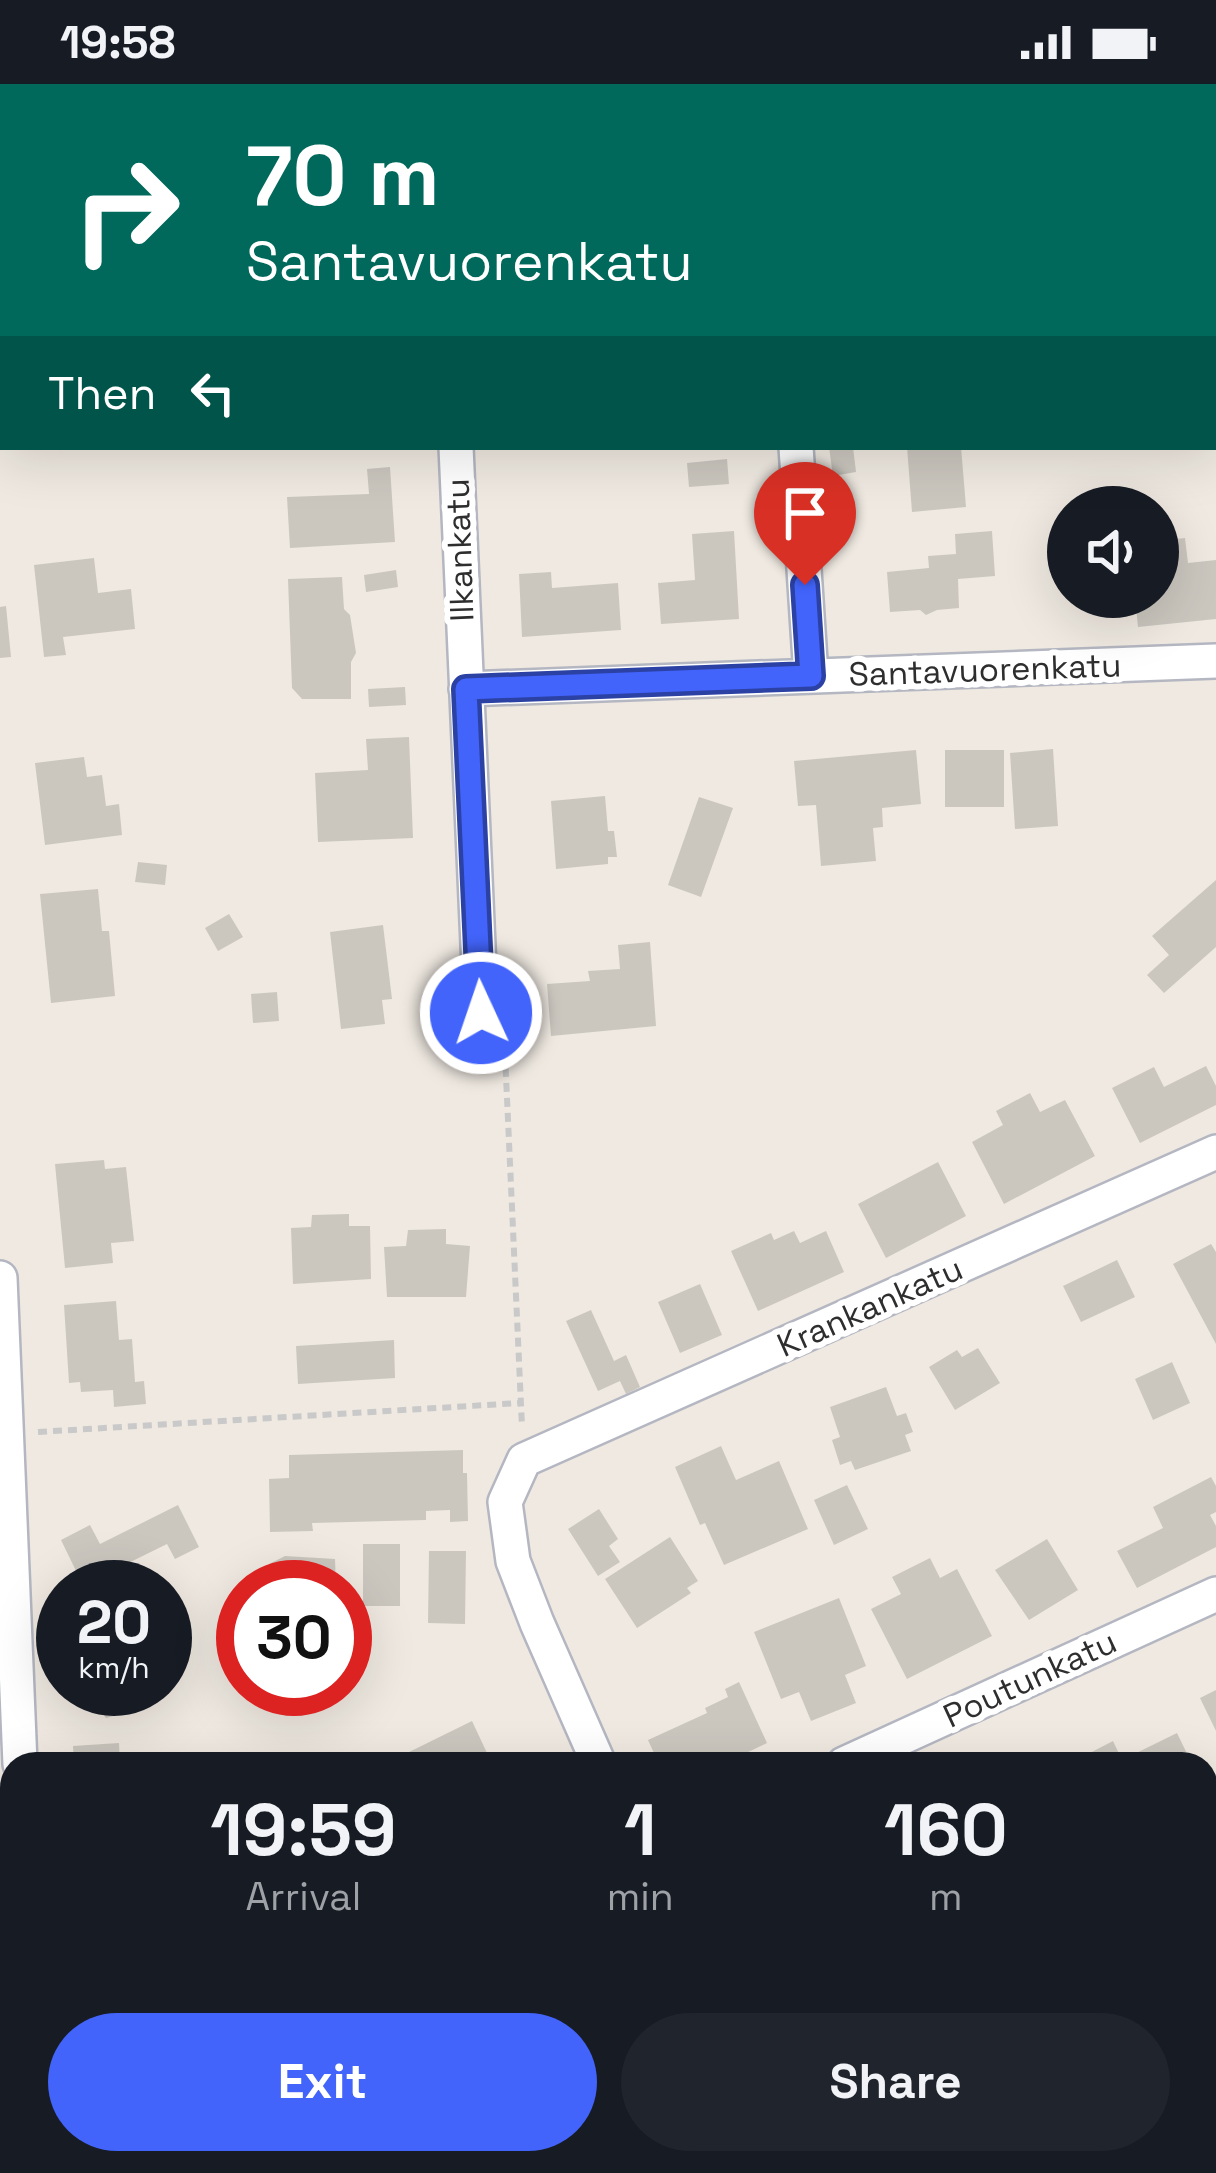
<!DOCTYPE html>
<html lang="en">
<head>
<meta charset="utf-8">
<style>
	body { margin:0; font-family:"Space Grotesk",sans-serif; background:#20242c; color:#f1f3f6; height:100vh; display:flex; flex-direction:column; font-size:45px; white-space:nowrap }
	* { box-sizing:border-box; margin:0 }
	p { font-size:39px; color:#9ea1a6 }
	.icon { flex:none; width:66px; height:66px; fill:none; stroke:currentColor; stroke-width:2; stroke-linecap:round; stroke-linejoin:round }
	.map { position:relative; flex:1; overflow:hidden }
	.panel { position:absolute; left:0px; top:1668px; width:1218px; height:423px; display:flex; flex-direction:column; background:#171b24; border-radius:36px 36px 0 0; box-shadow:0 12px 48px #0002 }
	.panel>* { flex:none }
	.hud { position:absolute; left:0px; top:0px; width:1218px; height:366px; box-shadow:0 12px 48px #0002; background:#00695c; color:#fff; overflow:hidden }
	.buttons { position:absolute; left:1047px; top:402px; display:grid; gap:24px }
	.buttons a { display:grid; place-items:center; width:132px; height:132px; border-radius:50%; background:#171b24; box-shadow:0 12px 48px #0002; font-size:60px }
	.speed { position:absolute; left:36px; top:1476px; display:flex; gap:24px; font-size:60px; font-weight:700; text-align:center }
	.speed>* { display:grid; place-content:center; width:156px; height:156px; border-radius:50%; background:#171b24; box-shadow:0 12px 48px #0002; line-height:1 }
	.speed small { font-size:30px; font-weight:400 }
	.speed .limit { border:18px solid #d22; background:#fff; color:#111 }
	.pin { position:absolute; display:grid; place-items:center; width:102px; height:102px; color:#fff; margin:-123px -51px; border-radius:50% 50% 50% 0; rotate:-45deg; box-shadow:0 0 12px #0007 }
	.pin .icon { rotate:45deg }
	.me { position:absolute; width:132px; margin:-66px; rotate:357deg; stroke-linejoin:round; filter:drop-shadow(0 0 9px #0008) }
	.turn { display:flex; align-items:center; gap:42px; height:252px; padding:0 48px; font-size:54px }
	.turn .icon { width:156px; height:156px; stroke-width:2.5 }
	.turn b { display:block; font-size:84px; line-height:102px }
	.then { display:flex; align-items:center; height:114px; padding:0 48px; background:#0003; gap:24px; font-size:45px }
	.eta { display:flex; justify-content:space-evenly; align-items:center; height:204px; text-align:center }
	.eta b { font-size:72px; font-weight:800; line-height:84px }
	.action { display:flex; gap:24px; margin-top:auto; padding:24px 48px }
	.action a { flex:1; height:138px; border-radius:72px; background:#4264fb; color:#fff; font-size:48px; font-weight:800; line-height:138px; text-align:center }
	.action a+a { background:#20242c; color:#f1f3f6 }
	.status { display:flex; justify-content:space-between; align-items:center; height:84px; padding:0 60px; background:#171b24; direction:ltr }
	.status svg { height:33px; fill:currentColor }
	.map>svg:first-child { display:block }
</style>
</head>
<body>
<div class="status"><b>19:58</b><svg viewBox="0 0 49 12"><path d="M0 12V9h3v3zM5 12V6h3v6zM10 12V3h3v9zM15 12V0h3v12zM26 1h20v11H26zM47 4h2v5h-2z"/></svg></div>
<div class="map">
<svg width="1216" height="2089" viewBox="0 0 1216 2089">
	<rect width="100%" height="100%" fill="#efe9e1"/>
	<path fill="#b6e59e" d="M 0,0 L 321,0 L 318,3 L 3,3 L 3,235 L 0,237 Z
		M 495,0 L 1013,0 L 1014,3 L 492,3 Z"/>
	<path fill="#cbc7bf" d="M 829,363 L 853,363 L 856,388 L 833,392 Z
		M 907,363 L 961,363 L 966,423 L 912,428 Z
		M 727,375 L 729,400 L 689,403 L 687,379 Z
		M 390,383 L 395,458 L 290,464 L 287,413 L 369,410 L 367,385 Z
		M 734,447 L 739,535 L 661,540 L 658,499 L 695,496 L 692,450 Z
		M 992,447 L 995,492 L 958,495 L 959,524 L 937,526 L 926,531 L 920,526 L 890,528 L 887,488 L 929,484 L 928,472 L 956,470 L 955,450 Z
		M 1185,454 L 1188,479 L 1216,476 L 1216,535 L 1138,543 L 1135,513 L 1158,513 L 1158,457 Z
		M 94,474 L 98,509 L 131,505 L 135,545 L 63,553 L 66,571 L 44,573 L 34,481 Z
		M 396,486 L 398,503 L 366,508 L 364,491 Z
		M 551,488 L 552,504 L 618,499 L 621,546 L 522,553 L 519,490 Z
		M 342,493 L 344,525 L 350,531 L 356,569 L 351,578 L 351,615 L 302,615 L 292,604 L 288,495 Z
		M 6,522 L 11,573 L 0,574 L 0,523 Z
		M 405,603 L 406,621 L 369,623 L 368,605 Z
		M 409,653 L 413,754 L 318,758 L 315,689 L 368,686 L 366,655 Z
		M 1053,665 L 1058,742 L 1015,745 L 1010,669 Z
		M 916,666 L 921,720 L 882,724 L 883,743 L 873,744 L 876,777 L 821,782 L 816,721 L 798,722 L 794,677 Z
		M 945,666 L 1004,666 L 1004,723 L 945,723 Z
		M 84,673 L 87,693 L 102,691 L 106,722 L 119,720 L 122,751 L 45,761 L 35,679 Z
		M 605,712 L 608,747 L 614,747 L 617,773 L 608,773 L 608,780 L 556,785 L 551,717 Z
		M 699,713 L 733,724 L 701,813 L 668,801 Z
		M 138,778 L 167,781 L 165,801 L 135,798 Z
		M 1216,796 L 1216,863 L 1164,909 L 1147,891 L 1169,871 L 1152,852 Z
		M 98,805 L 102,847 L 109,847 L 115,912 L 51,919 L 40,810 Z
		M 229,830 L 243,853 L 218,867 L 205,844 Z
		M 383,841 L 392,915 L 382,916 L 385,940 L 341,945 L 330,848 Z
		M 650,858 L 656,942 L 551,952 L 547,900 L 590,897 L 588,887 L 620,885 L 618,861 Z
		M 277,908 L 279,937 L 253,939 L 251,910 Z
		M 1206,982 L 1216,1002 L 1216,1021 L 1140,1059 L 1112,1004 L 1154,983 L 1164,1003 Z
		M 1030,1009 L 1040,1028 L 1065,1016 L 1095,1072 L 1004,1120 L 972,1058 L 1003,1041 L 996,1027 Z
		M 104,1076 L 105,1085 L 126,1083 L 134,1157 L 111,1159 L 113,1179 L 65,1184 L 55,1080 Z
		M 938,1078 L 966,1132 L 886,1174 L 858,1120 Z
		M 349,1130 L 349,1142 L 370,1142 L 371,1195 L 293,1200 L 291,1144 L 311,1143 L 312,1131 Z
		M 446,1145 L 446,1160 L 470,1162 L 466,1213 L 387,1213 L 384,1163 L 406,1162 L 408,1146 Z
		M 794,1147 L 800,1159 L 826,1147 L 844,1188 L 758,1227 L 731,1167 L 771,1149 L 774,1156 Z
		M 1211,1160 L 1216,1168 L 1216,1260 L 1173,1180 Z
		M 1117,1176 L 1135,1213 L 1081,1238 L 1063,1202 Z
		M 700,1200 L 722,1251 L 680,1269 L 658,1218 Z
		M 116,1217 L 119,1256 L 132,1255 L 135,1298 L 144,1297 L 146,1320 L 114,1323 L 113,1306 L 81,1308 L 80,1298 L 69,1299 L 64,1221 Z
		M 591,1226 L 614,1277 L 626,1271 L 640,1303 L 626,1310 L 620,1297 L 598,1307 L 566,1237 Z
		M 394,1256 L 395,1294 L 298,1300 L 296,1262 Z
		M 978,1264 L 1000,1299 L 955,1326 L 929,1283 L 957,1266 L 962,1273 Z
		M 1172,1278 L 1190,1319 L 1153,1336 L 1135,1295 Z
		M 886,1303 L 897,1332 L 906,1329 L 913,1348 L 905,1351 L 911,1367 L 855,1386 L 851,1377 L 840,1381 L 832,1356 L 840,1353 L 830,1323 Z
		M 721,1362 L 736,1396 L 779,1377 L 808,1445 L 724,1481 L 705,1439 L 700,1441 L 675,1383 Z
		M 463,1366 L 463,1389 L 467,1389 L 468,1437 L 450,1438 L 450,1426 L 426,1427 L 426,1436 L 312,1439 L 313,1447 L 270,1448 L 269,1395 L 289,1394 L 289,1371 Z
		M 1211,1393 L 1216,1402 L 1216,1428 L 1210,1431 L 1216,1442 L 1216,1463 L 1137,1504 L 1117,1467 L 1163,1444 L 1153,1423 Z
		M 847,1401 L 868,1445 L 834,1461 L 814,1416 Z
		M 178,1421 L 199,1463 L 175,1475 L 167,1460 L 100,1493 L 94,1483 L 78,1491 L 61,1456 L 90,1441 L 100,1460 Z
		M 599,1425 L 618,1455 L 609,1462 L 620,1478 L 598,1492 L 568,1445 Z
		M 670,1453 L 698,1497 L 687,1504 L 691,1509 L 637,1544 L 605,1495 Z
		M 1047,1455 L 1078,1506 L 1029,1536 L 995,1486 Z
		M 363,1460 L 400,1460 L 400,1522 L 363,1522 Z
		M 429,1467 L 466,1467 L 465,1540 L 428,1539 Z
		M 285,1472 L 335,1475 L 336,1503 L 268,1503 L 269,1480 Z
		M 930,1474 L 940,1494 L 957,1485 L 992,1552 L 907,1595 L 871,1525 L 901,1510 L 892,1493 Z
		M 839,1514 L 866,1582 L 845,1591 L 856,1619 L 811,1637 L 799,1608 L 781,1615 L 754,1548 Z
		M 739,1598 L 767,1659 L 723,1680 L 659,1680 L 648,1656 L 707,1629 L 705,1624 L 728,1613 L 725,1605 Z
		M 76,1605 L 96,1605 L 77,1620 Z
		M 97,1605 L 140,1605 L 120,1620 L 121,1630 L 106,1634 L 100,1626 Z
		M 1216,1606 L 1216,1647 L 1200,1614 Z
		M 472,1637 L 487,1669 L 465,1680 L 408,1680 L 403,1671 Z
		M 1177,1649 L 1192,1680 L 1088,1680 L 1084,1672 L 1113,1657 L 1122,1676 Z
		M 119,1659 L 120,1680 L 74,1680 L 73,1662 Z
		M 12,1893 L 12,1956 L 0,1933 L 0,1899 Z"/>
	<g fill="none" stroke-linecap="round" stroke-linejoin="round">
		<defs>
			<path id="minor" d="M 433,3 L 436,0
				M 0,320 L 3,319
				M 456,363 L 481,929
				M 796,363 L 811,592
				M 466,605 L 1216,577
				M 0,1194 L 20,1680
				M 599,1680 L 537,1539 L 513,1477 L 505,1418 L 524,1376 L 1216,1068
				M 844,1680 L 1216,1510
				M 0,1791 L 6,1785 L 12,1767
				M 713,2089 L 714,2079"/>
			<path id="major" d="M 1207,2089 L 1216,2081"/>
		</defs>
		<use href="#minor" stroke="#b4b7c1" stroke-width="38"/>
		<use href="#major" stroke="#c9c9c9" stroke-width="46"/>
		<path stroke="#c9c9c9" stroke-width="6" stroke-dasharray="9 6" stroke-linecap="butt" d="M 353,3 L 356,0
			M 0,265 L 3,263
			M 497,956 L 505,970 L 522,1343
			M 38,1348 L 520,1319
			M 1206,1997 L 1216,1989
			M 1104,2089 L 1115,2079"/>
		<use href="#minor" stroke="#fff" stroke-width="33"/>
		<use href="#major" stroke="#f2d163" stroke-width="42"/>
	</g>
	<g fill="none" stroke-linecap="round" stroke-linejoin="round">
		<defs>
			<path id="route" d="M 481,929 L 466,605 L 811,592 L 805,501"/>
		</defs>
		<use href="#route" stroke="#2b41a3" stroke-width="30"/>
		<use href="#route" stroke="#4264fb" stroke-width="21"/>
	</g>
	<g text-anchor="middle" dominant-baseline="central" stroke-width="12" stroke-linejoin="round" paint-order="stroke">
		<g font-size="33" fill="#2e2e2e" stroke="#fff">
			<text transform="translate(460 466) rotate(-92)">Ilkankatu</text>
			<text transform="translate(985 586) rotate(-2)">Santavuorenkatu</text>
			<text transform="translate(870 1223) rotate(-24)">Krankankatu</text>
			<text transform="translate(1030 1595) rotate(-25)">Poutunkatu</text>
		</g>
	</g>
</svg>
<div class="buttons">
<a><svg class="icon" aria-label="sound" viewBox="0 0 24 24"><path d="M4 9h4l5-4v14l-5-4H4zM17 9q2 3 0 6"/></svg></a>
</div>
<div class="speed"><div>20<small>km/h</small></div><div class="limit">30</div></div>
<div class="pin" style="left:805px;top:501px;background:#d93025"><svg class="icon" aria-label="arrive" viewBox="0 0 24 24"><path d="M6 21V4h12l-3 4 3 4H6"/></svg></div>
<svg class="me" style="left:481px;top:929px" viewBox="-20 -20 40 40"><circle r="17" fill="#4264fb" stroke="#fff" stroke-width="3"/><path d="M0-11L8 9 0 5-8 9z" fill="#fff"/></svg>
<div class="hud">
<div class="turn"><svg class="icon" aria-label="right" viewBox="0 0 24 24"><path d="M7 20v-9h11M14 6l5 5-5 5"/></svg><div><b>70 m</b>Santavuorenkatu</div></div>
<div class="then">Then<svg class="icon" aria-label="left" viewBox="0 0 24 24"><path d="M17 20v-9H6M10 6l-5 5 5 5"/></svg></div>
</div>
<section class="panel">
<div class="eta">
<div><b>19:59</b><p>Arrival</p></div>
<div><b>1</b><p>min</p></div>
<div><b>160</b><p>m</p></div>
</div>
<div class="action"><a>Exit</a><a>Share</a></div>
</section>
</div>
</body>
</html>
